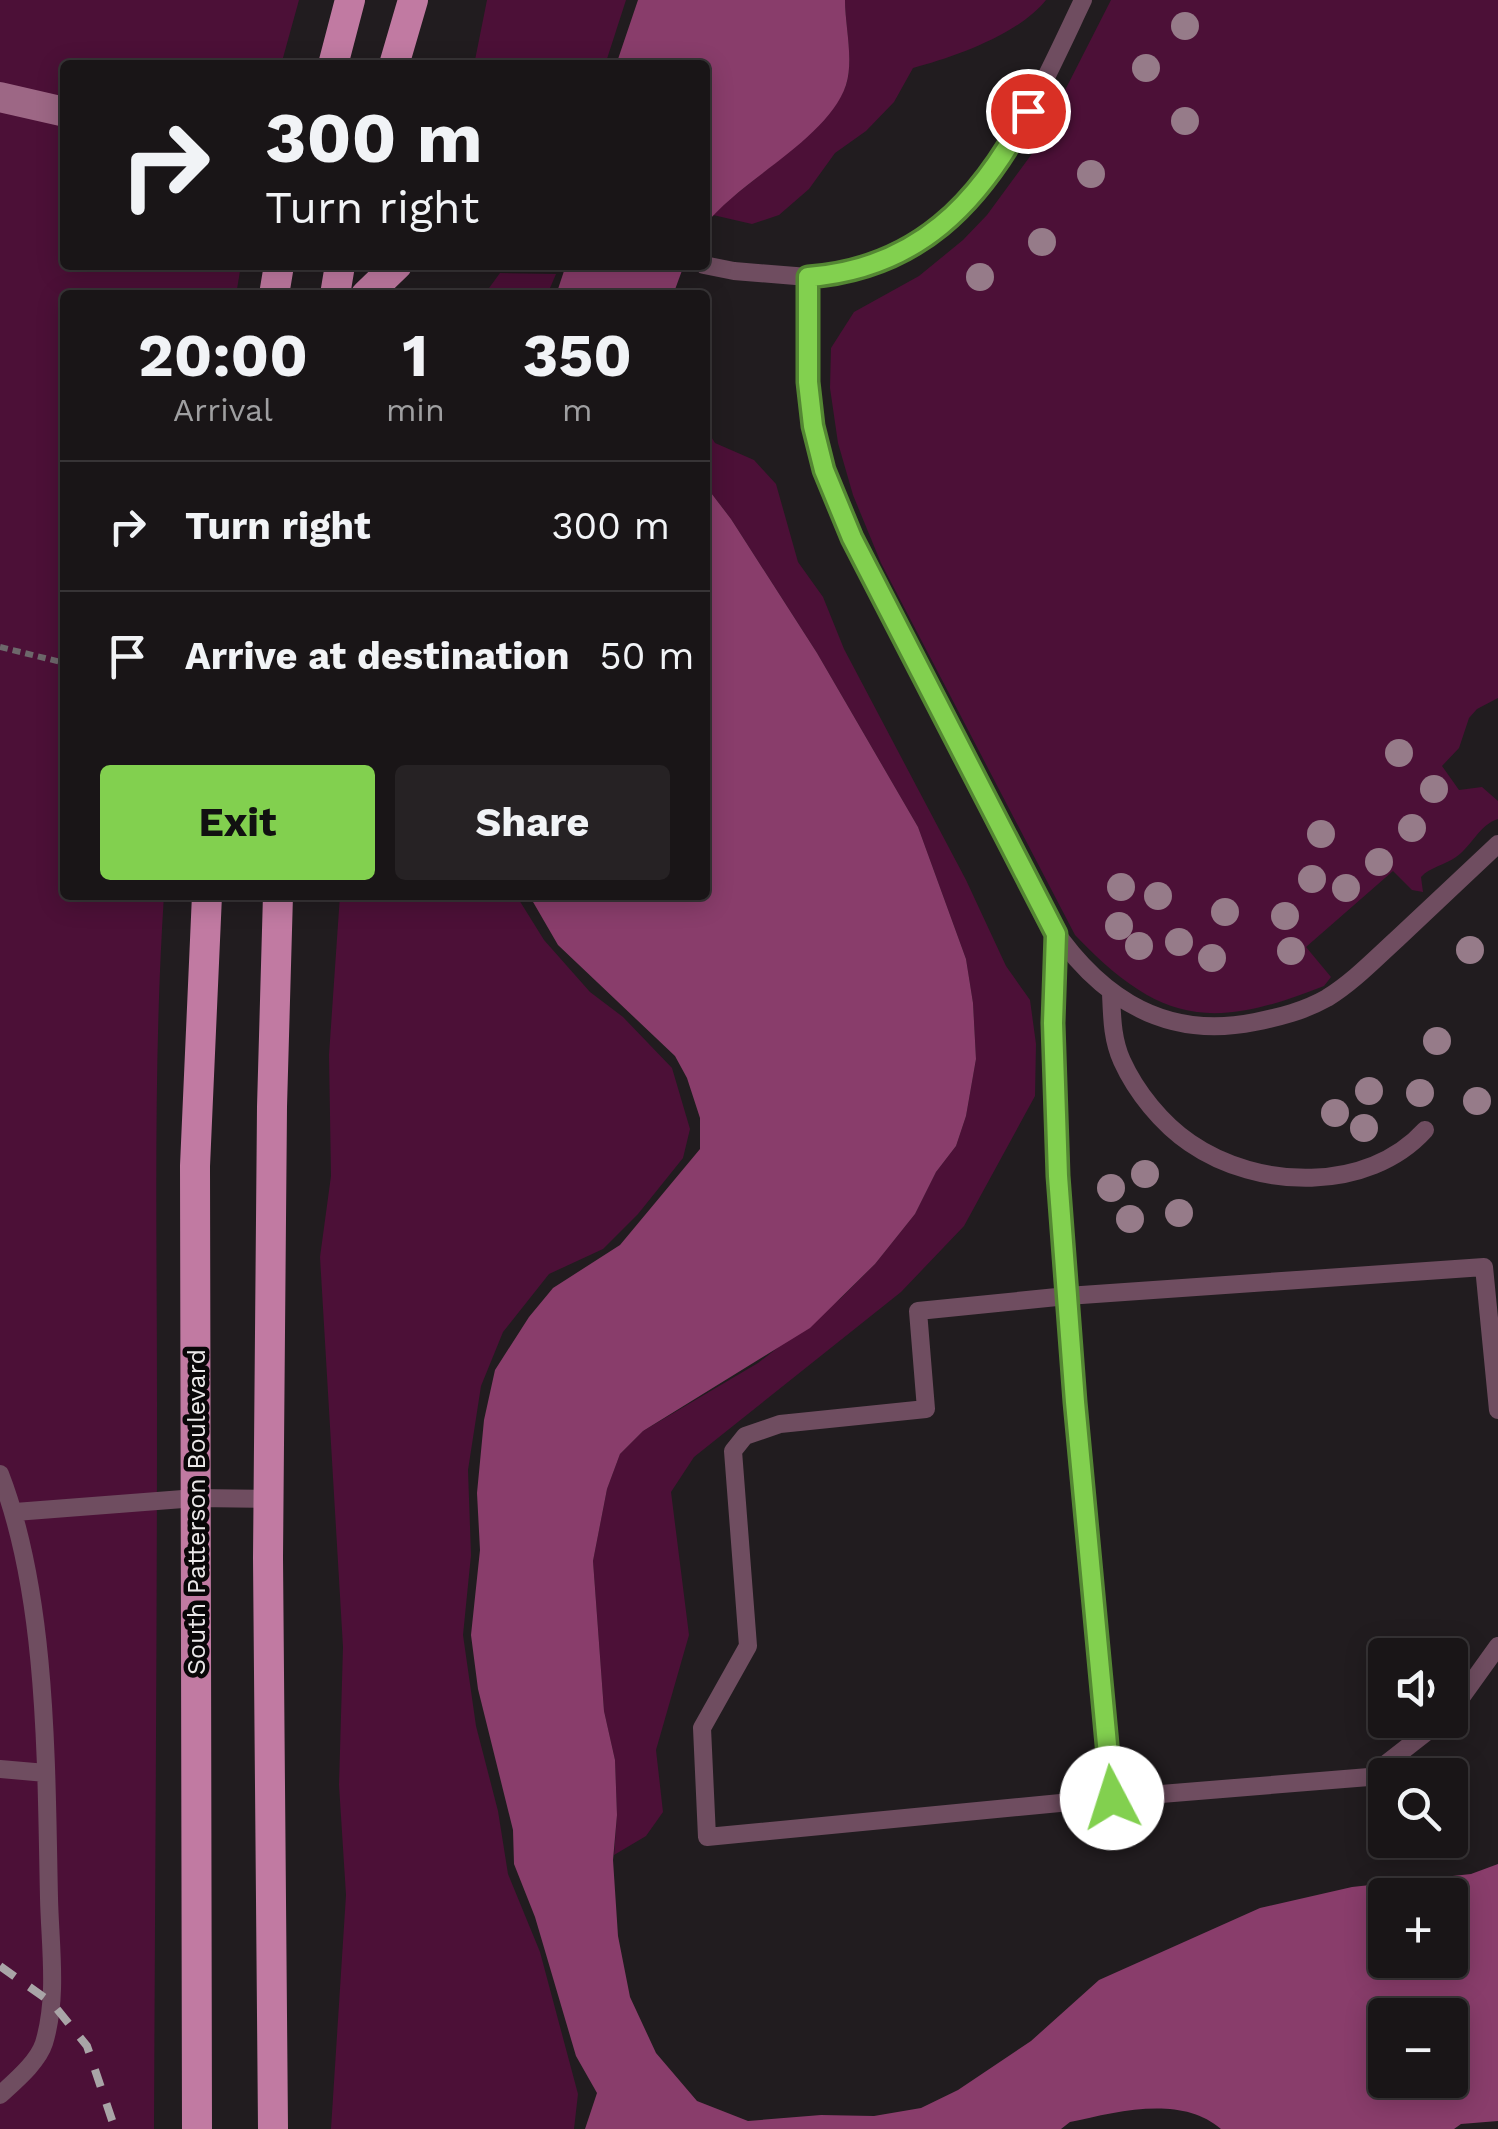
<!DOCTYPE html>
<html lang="en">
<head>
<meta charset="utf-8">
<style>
	body { margin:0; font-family:"Work Sans",sans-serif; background:#262224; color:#f1f3f6; height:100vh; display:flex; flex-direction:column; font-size:38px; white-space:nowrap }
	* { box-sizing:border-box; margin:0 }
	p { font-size:32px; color:#9f9fa1 }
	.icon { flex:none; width:55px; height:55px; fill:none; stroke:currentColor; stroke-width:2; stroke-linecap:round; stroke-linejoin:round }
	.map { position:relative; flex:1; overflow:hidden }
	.panel { position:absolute; left:60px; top:290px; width:650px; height:610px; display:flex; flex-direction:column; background:#191517; border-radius:10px; box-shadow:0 5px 25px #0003,0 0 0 2px #373436 }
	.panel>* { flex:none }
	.banner { position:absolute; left:60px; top:60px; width:650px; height:210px; border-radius:10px; box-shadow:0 5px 25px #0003,0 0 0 2px #373436; background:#191517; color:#f1f3f6; overflow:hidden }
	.controls { position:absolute; left:1368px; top:1638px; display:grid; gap:20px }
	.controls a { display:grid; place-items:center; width:100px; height:100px; border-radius:10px; background:#191517; box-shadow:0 5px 25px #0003,0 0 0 2px #373436; font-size:50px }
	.pin { position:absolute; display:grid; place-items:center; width:85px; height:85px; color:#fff; margin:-42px; border:5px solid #fff; border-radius:50%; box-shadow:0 2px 10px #0007 }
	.me { position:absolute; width:110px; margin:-55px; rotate:355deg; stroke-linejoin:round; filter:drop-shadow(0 0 8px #0008) }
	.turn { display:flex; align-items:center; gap:35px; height:210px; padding:0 40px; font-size:45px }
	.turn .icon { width:130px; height:130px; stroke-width:2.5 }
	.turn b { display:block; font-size:70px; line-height:85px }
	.eta { display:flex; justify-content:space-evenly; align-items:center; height:170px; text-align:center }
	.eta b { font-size:60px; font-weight:700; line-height:70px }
	.cta { display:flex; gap:20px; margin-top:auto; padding:20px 40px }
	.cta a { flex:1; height:115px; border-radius:10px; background:#82d04f; color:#111; font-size:40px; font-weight:700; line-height:115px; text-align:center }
	.cta a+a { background:#262224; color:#f1f3f6 }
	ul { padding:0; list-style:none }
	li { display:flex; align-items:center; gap:30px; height:130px; padding:0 40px; border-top:2px solid #373436 }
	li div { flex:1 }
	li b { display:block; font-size:38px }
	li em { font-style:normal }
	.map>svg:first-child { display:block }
</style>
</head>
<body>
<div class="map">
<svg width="1498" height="2129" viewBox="0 0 1498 2129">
	<rect width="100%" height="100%" fill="#211c1f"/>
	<path fill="#4c1037" d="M 0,0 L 299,0 L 281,65 L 65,65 L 65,265 L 241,265 L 236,295 L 65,295 L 65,895 L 164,895 C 153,1064 157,1233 157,1402 C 157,1644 155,1887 154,2129 L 0,2129 Z
		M 487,0 L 626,0 L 605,65 L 474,65 Z
		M 845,0 L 1046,0 C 1019,34 955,57 913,68 L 894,102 L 866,131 L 835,153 L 809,189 L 779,215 L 752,224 L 713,215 C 748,179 830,131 846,85 C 854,61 845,26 845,0 Z
		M 1111,0 L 1498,0 L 1498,698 L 1477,709 L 1469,718 L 1459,748 L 1442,766 L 1459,790 L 1482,787 L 1498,801 L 1498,819 C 1479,825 1473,845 1456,857 C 1445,865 1430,867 1421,877 L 1423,892 L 1412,890 L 1393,871 L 1306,947 L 1331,977 L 1324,986 C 1211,1031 1160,1024 1075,935 L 881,563 L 853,495 L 838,443 L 830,388 L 831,348 L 854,312 L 919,276 L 963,240 L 987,215 L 1034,151 Z
		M 500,273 L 556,274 L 547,295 L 484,295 Z
		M 705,427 L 715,443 L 754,460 L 776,484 L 798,562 L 823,597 L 844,649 L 966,880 L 1006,966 L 1030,1000 L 1036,1044 L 1035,1096 L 964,1226 L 901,1292 L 694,1457 L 671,1492 L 689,1635 L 656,1750 L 663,1812 L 646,1836 L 614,1855 L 617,1815 L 615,1760 L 604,1711 L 593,1561 L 607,1489 L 620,1454 L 643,1431 L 758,1363 L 840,1299 L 875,1264 L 915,1214 L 936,1172 L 956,1146 L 966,1116 L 976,1059 L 973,1003 L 966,959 L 918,827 L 817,653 L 731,519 L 705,485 Z
		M 340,895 L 516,895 L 544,940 L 590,992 L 623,1017 L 672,1068 L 690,1129 L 683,1158 L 638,1214 L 603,1249 L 549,1274 L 503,1332 L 481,1386 L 468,1470 L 471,1555 L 463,1635 L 476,1726 L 498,1811 L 508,1874 L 540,1952 L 578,2094 L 574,2129 L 331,2129 L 346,1895 L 339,1785 L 343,1647 L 320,1257 L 331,1176 L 329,1055 Z"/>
	<path fill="#893d6b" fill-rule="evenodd" d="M 638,0 L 845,0 C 845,26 854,60 846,85 C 828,139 741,179 705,225 L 705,65 L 616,65 Z
		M 566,265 L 684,265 L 673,295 L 556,295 Z
		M 705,485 L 731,519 L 817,653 L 918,827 L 966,959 L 973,1003 L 976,1059 L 966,1116 L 956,1146 L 936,1172 L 915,1214 L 875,1264 L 810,1328 L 643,1431 L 620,1454 L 607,1489 L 593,1561 L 604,1711 L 615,1760 L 617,1815 L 613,1860 L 618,1936 L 630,1997 L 656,2053 L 697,2101 L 748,2121 L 821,2115 L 874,2116 L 921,2108 L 958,2090 L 1031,2041 L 1099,1980 L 1260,1908 L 1352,1887 L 1471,1874 L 1498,1864 L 1498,2121 L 1461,2124 L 1454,2129 L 1221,2129 C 1181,2094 1116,2112 1070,2122 L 1061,2129 L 585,2129 L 597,2093 L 576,2056 L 535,1917 L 514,1864 L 513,1830 L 478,1689 L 471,1635 L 480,1550 L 477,1493 L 484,1420 L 495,1370 L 529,1317 L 553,1288 L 620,1245 L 700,1149 L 700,1118 L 687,1078 L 675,1056 L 558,945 L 529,895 L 705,895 ZM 1385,1895 L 1450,1895 L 1450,1960 L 1385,1960 ZM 1385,2015 L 1450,2015 L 1450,2080 L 1385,2080 Z"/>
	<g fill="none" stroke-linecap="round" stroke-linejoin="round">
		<path stroke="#6d686b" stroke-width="6" stroke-dasharray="8 5" stroke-linecap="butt" d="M 0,647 L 65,663"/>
		<path stroke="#6f4d60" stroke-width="18" d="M 1083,0 C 1023,126 967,266 808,277 L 808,382 L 813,426 L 824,470 L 852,538 L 1041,910 C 1090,990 1157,1042 1255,1022 C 1280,1017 1304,1011 1327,998 C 1353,982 1375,959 1397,939 C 1431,907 1464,876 1498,844
			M 704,265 L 734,271 L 808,277
			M 1056,935 C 1045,1223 1087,1511 1112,1798 L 1369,1777 L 1442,1720
			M 1111,993 C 1112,1016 1112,1039 1122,1061 C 1136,1092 1162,1124 1190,1143 C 1258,1190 1368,1193 1425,1130
			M 0,1474 C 48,1598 46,1766 49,1898 C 50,1945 58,1997 44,2043 C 38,2062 15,2081 0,2095
			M 15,1512 L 196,1498 L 269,1499
			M 1450,1713 L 1498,1646
			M 0,1769 L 46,1773
			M 1112,1798 L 707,1837 L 702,1728 L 748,1646 L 733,1451 L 745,1436 L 780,1424 L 926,1409 L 918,1311 L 1067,1296 L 1484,1267 L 1498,1410"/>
		<path stroke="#9d6785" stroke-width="30" d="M 0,97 L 65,112"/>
		<path stroke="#c17aa2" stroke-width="30" d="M 333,65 L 350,0
			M 394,65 L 413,0
			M 274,295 L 279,265
			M 335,295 L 340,265
			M 366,295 L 397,265
			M 197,2129 L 195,1166 L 207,895
			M 273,2129 L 268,1558 L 272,1107 L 278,895"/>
		<path stroke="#a9a5a7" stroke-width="8" stroke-dasharray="18 18" stroke-linecap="butt" d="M 0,1966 L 52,2003 L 87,2046 L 115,2129"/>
	</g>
	<g fill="#967b89">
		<circle cx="1185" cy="26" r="14"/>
		<circle cx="1146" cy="68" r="14"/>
		<circle cx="1185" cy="121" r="14"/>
		<circle cx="1091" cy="174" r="14"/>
		<circle cx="1042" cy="242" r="14"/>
		<circle cx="980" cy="277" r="14"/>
		<circle cx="1399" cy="753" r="14"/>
		<circle cx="1434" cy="789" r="14"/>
		<circle cx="1412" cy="828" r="14"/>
		<circle cx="1321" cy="834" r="14"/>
		<circle cx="1379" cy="862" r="14"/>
		<circle cx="1312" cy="879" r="14"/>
		<circle cx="1121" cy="887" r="14"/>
		<circle cx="1346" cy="888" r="14"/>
		<circle cx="1158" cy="896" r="14"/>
		<circle cx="1225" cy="912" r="14"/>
		<circle cx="1285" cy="916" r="14"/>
		<circle cx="1119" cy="926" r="14"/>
		<circle cx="1179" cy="942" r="14"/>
		<circle cx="1139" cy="946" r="14"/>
		<circle cx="1470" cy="950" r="14"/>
		<circle cx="1291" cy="951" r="14"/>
		<circle cx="1212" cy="958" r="14"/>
		<circle cx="1437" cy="1041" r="14"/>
		<circle cx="1369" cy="1091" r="14"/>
		<circle cx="1420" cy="1093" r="14"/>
		<circle cx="1477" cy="1101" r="14"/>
		<circle cx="1335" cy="1113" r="14"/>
		<circle cx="1364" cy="1128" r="14"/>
		<circle cx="1145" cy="1174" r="14"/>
		<circle cx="1111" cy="1188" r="14"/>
		<circle cx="1179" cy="1213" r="14"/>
		<circle cx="1130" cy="1219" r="14"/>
	</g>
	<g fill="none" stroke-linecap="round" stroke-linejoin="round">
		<defs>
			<path id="route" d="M 1028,111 C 980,203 917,269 808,277 L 808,382 L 813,426 L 824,470 L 852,538 L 1056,934 L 1053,1023 L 1058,1176 L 1075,1402 L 1112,1798"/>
		</defs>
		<use href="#route" stroke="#548733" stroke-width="25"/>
		<use href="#route" stroke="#82d04f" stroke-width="18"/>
	</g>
	<g text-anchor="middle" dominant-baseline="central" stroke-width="9" stroke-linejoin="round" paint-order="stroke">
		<g font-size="25" fill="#eae7e8" stroke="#090708">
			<text transform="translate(196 1512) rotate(-90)">South Patterson Boulevard</text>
		</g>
	</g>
</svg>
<div class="controls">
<a><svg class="icon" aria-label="sound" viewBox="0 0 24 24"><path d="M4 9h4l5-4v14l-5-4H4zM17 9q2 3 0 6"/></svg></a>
<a><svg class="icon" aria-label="search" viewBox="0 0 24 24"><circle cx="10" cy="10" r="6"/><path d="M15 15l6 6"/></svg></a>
<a>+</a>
<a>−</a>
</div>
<div class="pin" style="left:1028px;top:111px;background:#d93025"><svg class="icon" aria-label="arrive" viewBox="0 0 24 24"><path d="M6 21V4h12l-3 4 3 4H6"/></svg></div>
<svg class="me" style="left:1112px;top:1798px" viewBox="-20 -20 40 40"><circle r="19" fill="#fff"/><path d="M0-13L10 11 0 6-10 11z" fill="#82d04f"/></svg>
<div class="banner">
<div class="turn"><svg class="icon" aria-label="right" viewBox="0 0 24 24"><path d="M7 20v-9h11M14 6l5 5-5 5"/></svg><div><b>300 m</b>Turn right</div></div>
</div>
<section class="panel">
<div class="eta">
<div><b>20:00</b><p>Arrival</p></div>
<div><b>1</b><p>min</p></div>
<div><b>350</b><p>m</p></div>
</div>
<ul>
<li><svg class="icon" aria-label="right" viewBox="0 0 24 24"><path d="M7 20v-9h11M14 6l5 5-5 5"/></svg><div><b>Turn right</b></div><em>300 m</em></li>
<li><svg class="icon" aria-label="arrive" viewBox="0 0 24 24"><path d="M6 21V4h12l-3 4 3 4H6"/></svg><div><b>Arrive at destination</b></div><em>50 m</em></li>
</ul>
<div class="cta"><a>Exit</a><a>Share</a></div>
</section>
</div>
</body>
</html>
